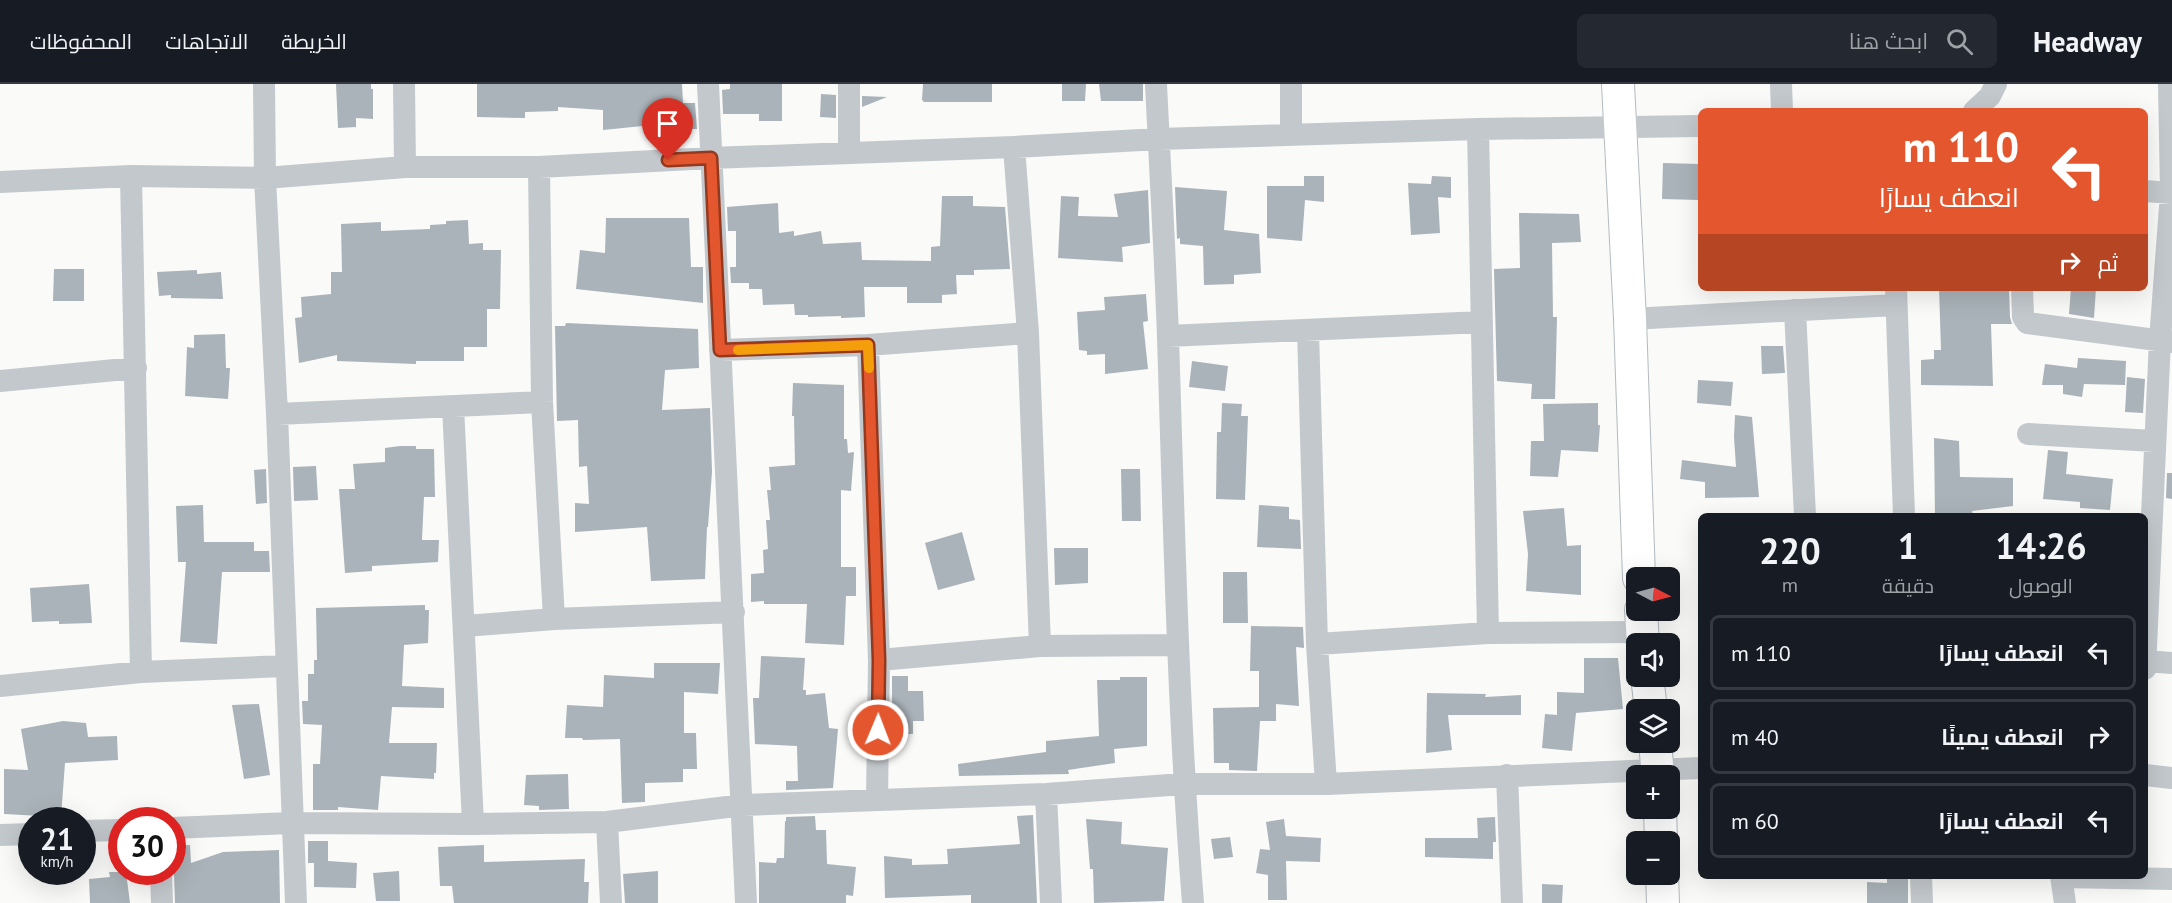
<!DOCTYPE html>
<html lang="ar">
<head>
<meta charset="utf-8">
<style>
	body { margin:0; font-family:"PT Sans",Cairo,sans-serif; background:#242831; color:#f1f3f6; direction:rtl; height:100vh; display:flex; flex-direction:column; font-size:22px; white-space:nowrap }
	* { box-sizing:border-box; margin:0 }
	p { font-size:20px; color:#9ea1a6 }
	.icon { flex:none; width:33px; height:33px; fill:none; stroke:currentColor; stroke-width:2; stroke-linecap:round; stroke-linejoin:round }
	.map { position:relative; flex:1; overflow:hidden; direction:ltr }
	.side { position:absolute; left:1698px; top:429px; width:450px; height:366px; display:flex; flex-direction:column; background:#171b24; border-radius:9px; box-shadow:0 6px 24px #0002; direction:rtl }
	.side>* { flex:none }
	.banner { position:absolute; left:1698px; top:24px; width:450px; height:183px; border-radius:9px; box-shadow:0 6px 24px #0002; direction:rtl; background:#e4572e; color:#fff; overflow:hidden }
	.needle { width:39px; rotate:96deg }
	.buttons { position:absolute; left:1626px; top:483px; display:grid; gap:12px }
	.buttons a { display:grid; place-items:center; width:54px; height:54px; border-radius:9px; background:#171b24; box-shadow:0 6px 24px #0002; font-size:30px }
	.speed { position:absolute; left:18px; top:723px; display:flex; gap:12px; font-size:30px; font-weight:700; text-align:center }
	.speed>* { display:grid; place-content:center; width:78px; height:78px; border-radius:50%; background:#171b24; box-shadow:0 6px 24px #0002; line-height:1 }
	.speed small { font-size:15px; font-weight:400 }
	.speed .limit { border:9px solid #d22; background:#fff; color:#111 }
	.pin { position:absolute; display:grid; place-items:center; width:51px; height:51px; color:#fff; margin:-62px -26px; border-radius:50% 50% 50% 0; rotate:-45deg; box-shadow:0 0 6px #0007 }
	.pin .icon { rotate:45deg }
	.me { position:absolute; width:66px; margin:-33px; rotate:1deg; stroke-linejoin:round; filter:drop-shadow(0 0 4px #0008) }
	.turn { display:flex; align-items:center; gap:21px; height:126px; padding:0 30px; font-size:27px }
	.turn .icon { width:78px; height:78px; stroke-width:2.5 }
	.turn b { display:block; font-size:42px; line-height:51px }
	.then { display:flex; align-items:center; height:57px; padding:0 30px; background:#0003; gap:12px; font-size:22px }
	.eta { display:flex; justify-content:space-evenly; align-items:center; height:102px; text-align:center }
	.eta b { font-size:36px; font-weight:800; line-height:42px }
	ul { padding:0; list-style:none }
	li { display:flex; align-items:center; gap:18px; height:75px; margin:0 12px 9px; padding:0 18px; border:3px solid #363941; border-radius:9px }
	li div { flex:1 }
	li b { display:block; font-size:22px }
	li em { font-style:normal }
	header { display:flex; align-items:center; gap:36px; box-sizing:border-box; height:84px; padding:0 30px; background:#171b24; border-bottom:2px solid #363941 }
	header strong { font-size:28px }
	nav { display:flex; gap:33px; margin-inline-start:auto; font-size:21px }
	.search { width:420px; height:54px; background:#242831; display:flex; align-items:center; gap:15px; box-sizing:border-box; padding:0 21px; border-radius:9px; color:#9ea1a6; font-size:22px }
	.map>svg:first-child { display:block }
</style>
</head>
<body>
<header>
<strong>Headway</strong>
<div class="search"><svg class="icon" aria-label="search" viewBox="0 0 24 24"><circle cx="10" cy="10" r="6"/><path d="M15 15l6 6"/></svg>ابحث هنا</div>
<nav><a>الخريطة</a><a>الاتجاهات</a><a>المحفوظات</a></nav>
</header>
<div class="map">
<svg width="2172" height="819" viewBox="0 0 2172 819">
	<rect width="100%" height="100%" fill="#fafaf8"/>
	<path fill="#aab3b9" d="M 336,0 L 371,0 L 371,5 L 373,5 L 373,35 L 356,34 L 356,43 L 338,44 Z
		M 477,0 L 682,0 L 683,19 L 695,19 L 697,45 L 682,45 L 682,38 L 603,46 L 603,26 L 558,23 L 558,27 L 525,28 L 525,34 L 477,33 Z
		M 730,0 L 782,0 L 782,37 L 759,37 L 759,30 L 723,30 L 722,6 L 730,5 Z
		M 923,0 L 992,0 L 992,18 L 924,18 L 922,16 Z
		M 1062,0 L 1086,0 L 1085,17 L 1062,17 Z
		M 1099,0 L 1143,0 L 1143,17 L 1101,17 Z
		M 821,10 L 836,11 L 836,34 L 820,33 Z
		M 862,12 L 887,13 L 862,23 Z
		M 1663,79 L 1700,80 L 1699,116 L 1662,115 Z
		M 1304,92 L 1324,92 L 1324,118 L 1305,116 L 1302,157 L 1267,154 L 1267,102 L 1304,102 Z
		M 1432,92 L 1451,93 L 1451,114 L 1438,113 L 1440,149 L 1411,151 L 1408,99 L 1431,100 Z
		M 1175,103 L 1227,107 L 1224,146 L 1259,150 L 1261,189 L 1234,191 L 1234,200 L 1204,201 L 1203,162 L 1180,160 L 1180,154 L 1177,155 Z
		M 1148,106 L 1150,159 L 1122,163 L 1123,178 L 1058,174 L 1061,112 L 1079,113 L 1078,132 L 1118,133 L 1114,110 Z
		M 942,112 L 973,112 L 973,122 L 1005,123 L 1010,185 L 974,186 L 974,191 L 956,191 L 957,210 L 942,211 L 942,219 L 907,219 L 907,203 L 864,203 L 865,233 L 841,234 L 841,232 L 808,233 L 808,231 L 795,231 L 794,220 L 763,221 L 762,205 L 749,205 L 749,199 L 731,199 L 730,183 L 736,183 L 736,147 L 728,147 L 727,123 L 778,119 L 779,149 L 794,147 L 794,152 L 821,147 L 823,160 L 861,158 L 862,176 L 931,177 L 931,163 L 940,162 Z
		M 1519,129 L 1579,130 L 1581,158 L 1552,159 L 1553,233 L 1557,233 L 1555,315 L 1531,315 L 1532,300 L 1497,297 L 1494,185 L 1520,184 Z
		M 606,134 L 689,134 L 691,183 L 703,183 L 703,219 L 576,205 L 580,166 L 605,169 Z
		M 468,136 L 469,160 L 483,159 L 483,166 L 501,166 L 500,225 L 487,225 L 487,263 L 464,263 L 464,277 L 416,277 L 416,280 L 337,277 L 337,271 L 299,279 L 295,234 L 302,233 L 301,213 L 331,210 L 331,188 L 342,188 L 341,140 L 381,138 L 381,147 L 430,145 L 430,141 L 446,140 L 446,137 Z
		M 54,185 L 84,185 L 84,217 L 53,217 Z
		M 197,186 L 197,190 L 221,188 L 223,215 L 171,214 L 171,211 L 159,212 L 157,188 Z
		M 1939,204 L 2009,204 L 2010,233 L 2012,240 L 1991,240 L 1993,302 L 1921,301 L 1921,276 L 1934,275 L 1934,266 L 1941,266 Z
		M 2071,204 L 2096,204 L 2094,234 L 2069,230 Z
		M 1146,210 L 1148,237 L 1143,238 L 1148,285 L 1105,290 L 1105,270 L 1087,271 L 1087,267 L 1079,266 L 1077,228 L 1105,226 L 1104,213 Z
		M 566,239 L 698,245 L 699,284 L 665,286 L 662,326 L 710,324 L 712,388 L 708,443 L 707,443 L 705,495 L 651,497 L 647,443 L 575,448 L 575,419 L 589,420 L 587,382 L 579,383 L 578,336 L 557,337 L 555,242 L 565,242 Z
		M 225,250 L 226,284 L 230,284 L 228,315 L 185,312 L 187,263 L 194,264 L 194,251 Z
		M 1761,262 L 1783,262 L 1785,289 L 1762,290 Z
		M 2078,274 L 2126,277 L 2125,301 L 2084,300 L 2082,313 L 2063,310 L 2063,301 L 2042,301 L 2045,280 L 2077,284 Z
		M 1192,277 L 1228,282 L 1225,307 L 1189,303 Z
		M 2127,293 L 2145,295 L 2143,329 L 2125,328 Z
		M 1698,296 L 1733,298 L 1731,322 L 1697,319 Z
		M 793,299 L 844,301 L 844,355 L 847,355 L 848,369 L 854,368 L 851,407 L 841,406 L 841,483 L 856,483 L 856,512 L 846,512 L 844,561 L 805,559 L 807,520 L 764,520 L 764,517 L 751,518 L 751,490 L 764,489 L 763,466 L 768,465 L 766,436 L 770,436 L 767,406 L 771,406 L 769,383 L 795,381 L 794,332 L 792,332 Z
		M 1222,319 L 1242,320 L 1241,332 L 1248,332 L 1245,416 L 1216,415 L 1217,348 L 1221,348 Z
		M 1598,319 L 1598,341 L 1600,341 L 1598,368 L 1561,366 L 1558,393 L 1530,392 L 1531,357 L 1544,357 L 1543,320 Z
		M 1735,331 L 1752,333 L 1759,413 L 1705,414 L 1705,398 L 1680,395 L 1682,376 L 1736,383 L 1734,353 Z
		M 1934,354 L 1959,357 L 1960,393 L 2013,394 L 2013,422 L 1972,427 L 1973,432 L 1935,432 Z
		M 400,362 L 416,362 L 416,365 L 434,365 L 435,413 L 424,413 L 422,456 L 439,456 L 438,478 L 372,482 L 372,487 L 345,489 L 339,405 L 355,405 L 353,380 L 385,378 L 385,364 Z
		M 2048,366 L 2068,368 L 2066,390 L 2113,395 L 2110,426 L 2080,424 L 2080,418 L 2043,415 Z
		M 316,382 L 318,416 L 294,417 L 293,383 Z
		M 266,385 L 267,419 L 256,420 L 254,386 Z
		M 1121,385 L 1140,385 L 1141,437 L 1122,437 Z
		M 2167,389 L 2172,389 L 2172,415 L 2166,414 Z
		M 203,421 L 204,458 L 254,458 L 254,467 L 269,467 L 270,488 L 222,488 L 217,560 L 180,558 L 186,478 L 178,478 L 176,422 Z
		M 1259,421 L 1289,423 L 1289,435 L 1300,436 L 1301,465 L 1257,463 Z
		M 1564,424 L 1567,462 L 1581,461 L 1581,511 L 1526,507 L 1528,470 L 1523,427 Z
		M 962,448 L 975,496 L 938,506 L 925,459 Z
		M 1054,464 L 1088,464 L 1088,499 L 1055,501 Z
		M 1223,488 L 1247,488 L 1248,539 L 1223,539 Z
		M 89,500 L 92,539 L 59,540 L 59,537 L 32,538 L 30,504 Z
		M 425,521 L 425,526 L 429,526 L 428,559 L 404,561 L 402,602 L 444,604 L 444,624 L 392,623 L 389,659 L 437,659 L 436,689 L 434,689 L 434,695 L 381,692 L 378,726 L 338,723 L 338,726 L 313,726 L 313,680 L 320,680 L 322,641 L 303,640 L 302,617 L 308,617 L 308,590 L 314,590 L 314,576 L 317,576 L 316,524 Z
		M 1251,542 L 1303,543 L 1304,564 L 1296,563 L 1299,622 L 1276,620 L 1276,637 L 1260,637 L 1257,687 L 1229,686 L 1229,679 L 1214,679 L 1213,624 L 1259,623 L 1259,587 L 1250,587 Z
		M 761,572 L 805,574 L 803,606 L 806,606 L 806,611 L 825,609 L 829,644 L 838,645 L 833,704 L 786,706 L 786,697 L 798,697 L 797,662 L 755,660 L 753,614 L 759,614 Z
		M 1584,574 L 1618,574 L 1623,625 L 1576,629 L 1572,667 L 1542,664 L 1545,630 L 1557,631 L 1557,608 L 1584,609 Z
		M 654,579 L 720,579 L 718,610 L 684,608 L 684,649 L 696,649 L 697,685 L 683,685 L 683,698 L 645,699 L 645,718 L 622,719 L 620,655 L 583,656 L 582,654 L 565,654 L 567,621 L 603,623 L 604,591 L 654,594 Z
		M 892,592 L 908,592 L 908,607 L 923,607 L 924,637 L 913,637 L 913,650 L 892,650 Z
		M 1120,593 L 1147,593 L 1147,662 L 1114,665 L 1115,679 L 1068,686 L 1069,690 L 959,692 L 958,680 L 1046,668 L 1046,657 L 1099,652 L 1097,596 L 1120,596 Z
		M 1427,609 L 1486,610 L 1485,613 L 1521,611 L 1521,631 L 1448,631 L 1452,666 L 1426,669 Z
		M 259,620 L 270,691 L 244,695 L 232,621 Z
		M 63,637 L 86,639 L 88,653 L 117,652 L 118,676 L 65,679 L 61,733 L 4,730 L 4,685 L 28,686 L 21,645 Z
		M 568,690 L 569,725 L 539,726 L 539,722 L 524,721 L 526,691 Z
		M 1033,731 L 1037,819 L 971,819 L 971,811 L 885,814 L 884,772 L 912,775 L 912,781 L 948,780 L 947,765 L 1020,760 L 1017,732 Z
		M 815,732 L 816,746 L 826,746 L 827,780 L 856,783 L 853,812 L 846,811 L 846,819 L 759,819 L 759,778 L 776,779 L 777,774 L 784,774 L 785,737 L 786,737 L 786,733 Z
		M 1495,733 L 1496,758 L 1493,758 L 1493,775 L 1425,773 L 1425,754 L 1478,754 L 1477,734 Z
		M 1086,735 L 1122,738 L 1121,760 L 1168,764 L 1164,817 L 1094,819 L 1093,785 L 1090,785 Z
		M 1284,735 L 1286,752 L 1321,754 L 1320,778 L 1286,777 L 1287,816 L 1268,816 L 1268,791 L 1256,789 L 1260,765 L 1270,766 L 1266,738 Z
		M 1230,753 L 1233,773 L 1214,775 L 1211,755 Z
		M 308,757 L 328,757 L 328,777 L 357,779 L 356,804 L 314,803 L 314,779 L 308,779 Z
		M 190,761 L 191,779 L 223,768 L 279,766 L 280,819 L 175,819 L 173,762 Z
		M 484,761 L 484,778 L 585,775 L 584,798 L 589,798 L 588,819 L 454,819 L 452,802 L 440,802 L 438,763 Z
		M 399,787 L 400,817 L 376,817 L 373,789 Z
		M 658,787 L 658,819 L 625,819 L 623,790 Z
		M 109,788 L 126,788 L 130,819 L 90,819 L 89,795 L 110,793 Z
		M 1887,792 L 1908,792 L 1908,819 L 1867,819 L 1867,798 L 1887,799 Z
		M 1542,800 L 1563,801 L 1562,819 L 1542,819 Z"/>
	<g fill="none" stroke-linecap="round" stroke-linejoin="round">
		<defs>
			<path id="secondary" d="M 1618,0 L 1630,235 L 1639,494
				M 1641,526 L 1643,560
				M 1647,592 L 1651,626
				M 1655,658 L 1658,692
				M 1660,724 L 1661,758
				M 1662,790 L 1663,819"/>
		</defs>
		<use href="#secondary" stroke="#b3babf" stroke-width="34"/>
		<path stroke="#c3c8cc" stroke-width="22" d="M 264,0 L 265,94 L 277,330 L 296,819
			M 404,0 L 405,83
			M 708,0 L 746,819
			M 849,0 L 849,69
			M 1156,0 C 1160,84 1165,169 1168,253 C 1174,442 1178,631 1193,819
			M 1291,0 L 1291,51
			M 1781,0 L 1782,27
			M 1974,27 L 1990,12 L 1996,0
			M 1478,45 L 1488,549
			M 1014,63 L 1028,249 L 1040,562
			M 539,83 L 542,318 L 554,535
			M 131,92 L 141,588
			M 0,98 L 131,92 L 265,94 L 405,83 L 539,83 L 711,74 L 1014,63 L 1159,55 L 1478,45 L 1701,42
			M 2145,107 L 2172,109
			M 1896,204 L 1904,432
			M 2022,204 L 2023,233 L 2027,239 L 2172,258
			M 1795,226 L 1805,432
			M 1630,235 L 1896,221
			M 1308,247 L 1317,560 L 1326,700
			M 1168,252 L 1482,238
			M 868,261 L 879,576 L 877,716
			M 720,266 L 868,261 L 1028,249
			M 0,297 L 136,284
			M 453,322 L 473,740
			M 277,330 L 542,318
			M 2028,350 L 2155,357
			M 465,542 L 554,535 L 734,528
			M 1317,560 L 1488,549 L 1641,548
			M 879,576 L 1040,562 L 1177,561
			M 2145,577 L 2172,579
			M 2145,585 L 2160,256 L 2171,109 L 2169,0
			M 0,602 L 141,588 L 285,582
			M 1507,691 L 1512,819
			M 2145,691 L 2172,694
			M 1046,710 L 1051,819
			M 607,738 L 611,819
			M 172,744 L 292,739 L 473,740 L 607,738 L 743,721 L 1046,710 L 1183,700 L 1326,700 L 1701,684
			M 82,747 L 122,746
			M 0,751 L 32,750
			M 161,788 L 162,819
			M 1921,792 L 1922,819
			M 2061,792 L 2065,819
			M 2061,793 L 2172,795"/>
		<use href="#secondary" stroke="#fff" stroke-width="32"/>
	</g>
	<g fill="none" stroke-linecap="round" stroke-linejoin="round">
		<defs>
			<path id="route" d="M 668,76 L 711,74 L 720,266 L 868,261 L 879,576 L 878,646"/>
		</defs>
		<use href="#route" stroke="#94391e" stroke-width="15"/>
		<use href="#route" stroke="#e4572e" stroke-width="10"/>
		<path stroke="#f59e0b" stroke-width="10" d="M 738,266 L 868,261 L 869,284"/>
	</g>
</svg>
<div class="buttons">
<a><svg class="needle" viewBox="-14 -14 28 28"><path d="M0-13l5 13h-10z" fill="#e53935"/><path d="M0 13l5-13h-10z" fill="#9ea1a6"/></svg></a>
<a><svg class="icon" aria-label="sound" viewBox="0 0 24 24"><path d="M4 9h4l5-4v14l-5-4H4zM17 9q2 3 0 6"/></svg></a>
<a><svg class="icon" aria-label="layers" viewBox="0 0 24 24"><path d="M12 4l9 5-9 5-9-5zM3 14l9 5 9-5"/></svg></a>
<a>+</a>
<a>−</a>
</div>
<div class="speed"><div>21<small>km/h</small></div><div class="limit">30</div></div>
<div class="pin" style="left:668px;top:76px;background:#d93025"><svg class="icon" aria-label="arrive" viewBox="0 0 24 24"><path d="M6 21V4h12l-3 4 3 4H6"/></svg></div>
<svg class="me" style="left:878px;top:646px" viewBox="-20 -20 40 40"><circle r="17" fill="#e4572e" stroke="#fff" stroke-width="3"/><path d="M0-11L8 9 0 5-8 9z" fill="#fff"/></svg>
<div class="banner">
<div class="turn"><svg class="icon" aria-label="left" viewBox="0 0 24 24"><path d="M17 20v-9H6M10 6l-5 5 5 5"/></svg><div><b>110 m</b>انعطف يسارًا</div></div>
<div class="then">ثم<svg class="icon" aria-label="right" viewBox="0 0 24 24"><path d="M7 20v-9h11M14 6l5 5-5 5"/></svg></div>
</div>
<section class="side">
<div class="eta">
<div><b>14:26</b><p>الوصول</p></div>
<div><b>1</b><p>دقيقة</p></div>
<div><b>220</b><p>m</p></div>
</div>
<ul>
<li><svg class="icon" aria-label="left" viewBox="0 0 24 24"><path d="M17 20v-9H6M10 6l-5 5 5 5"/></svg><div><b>انعطف يسارًا</b></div><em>110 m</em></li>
<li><svg class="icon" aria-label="right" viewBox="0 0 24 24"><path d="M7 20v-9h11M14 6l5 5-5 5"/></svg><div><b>انعطف يمينًا</b></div><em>40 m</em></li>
<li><svg class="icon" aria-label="left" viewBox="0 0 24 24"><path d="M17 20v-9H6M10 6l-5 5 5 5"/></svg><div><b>انعطف يسارًا</b></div><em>60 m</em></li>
</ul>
</section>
</div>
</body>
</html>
